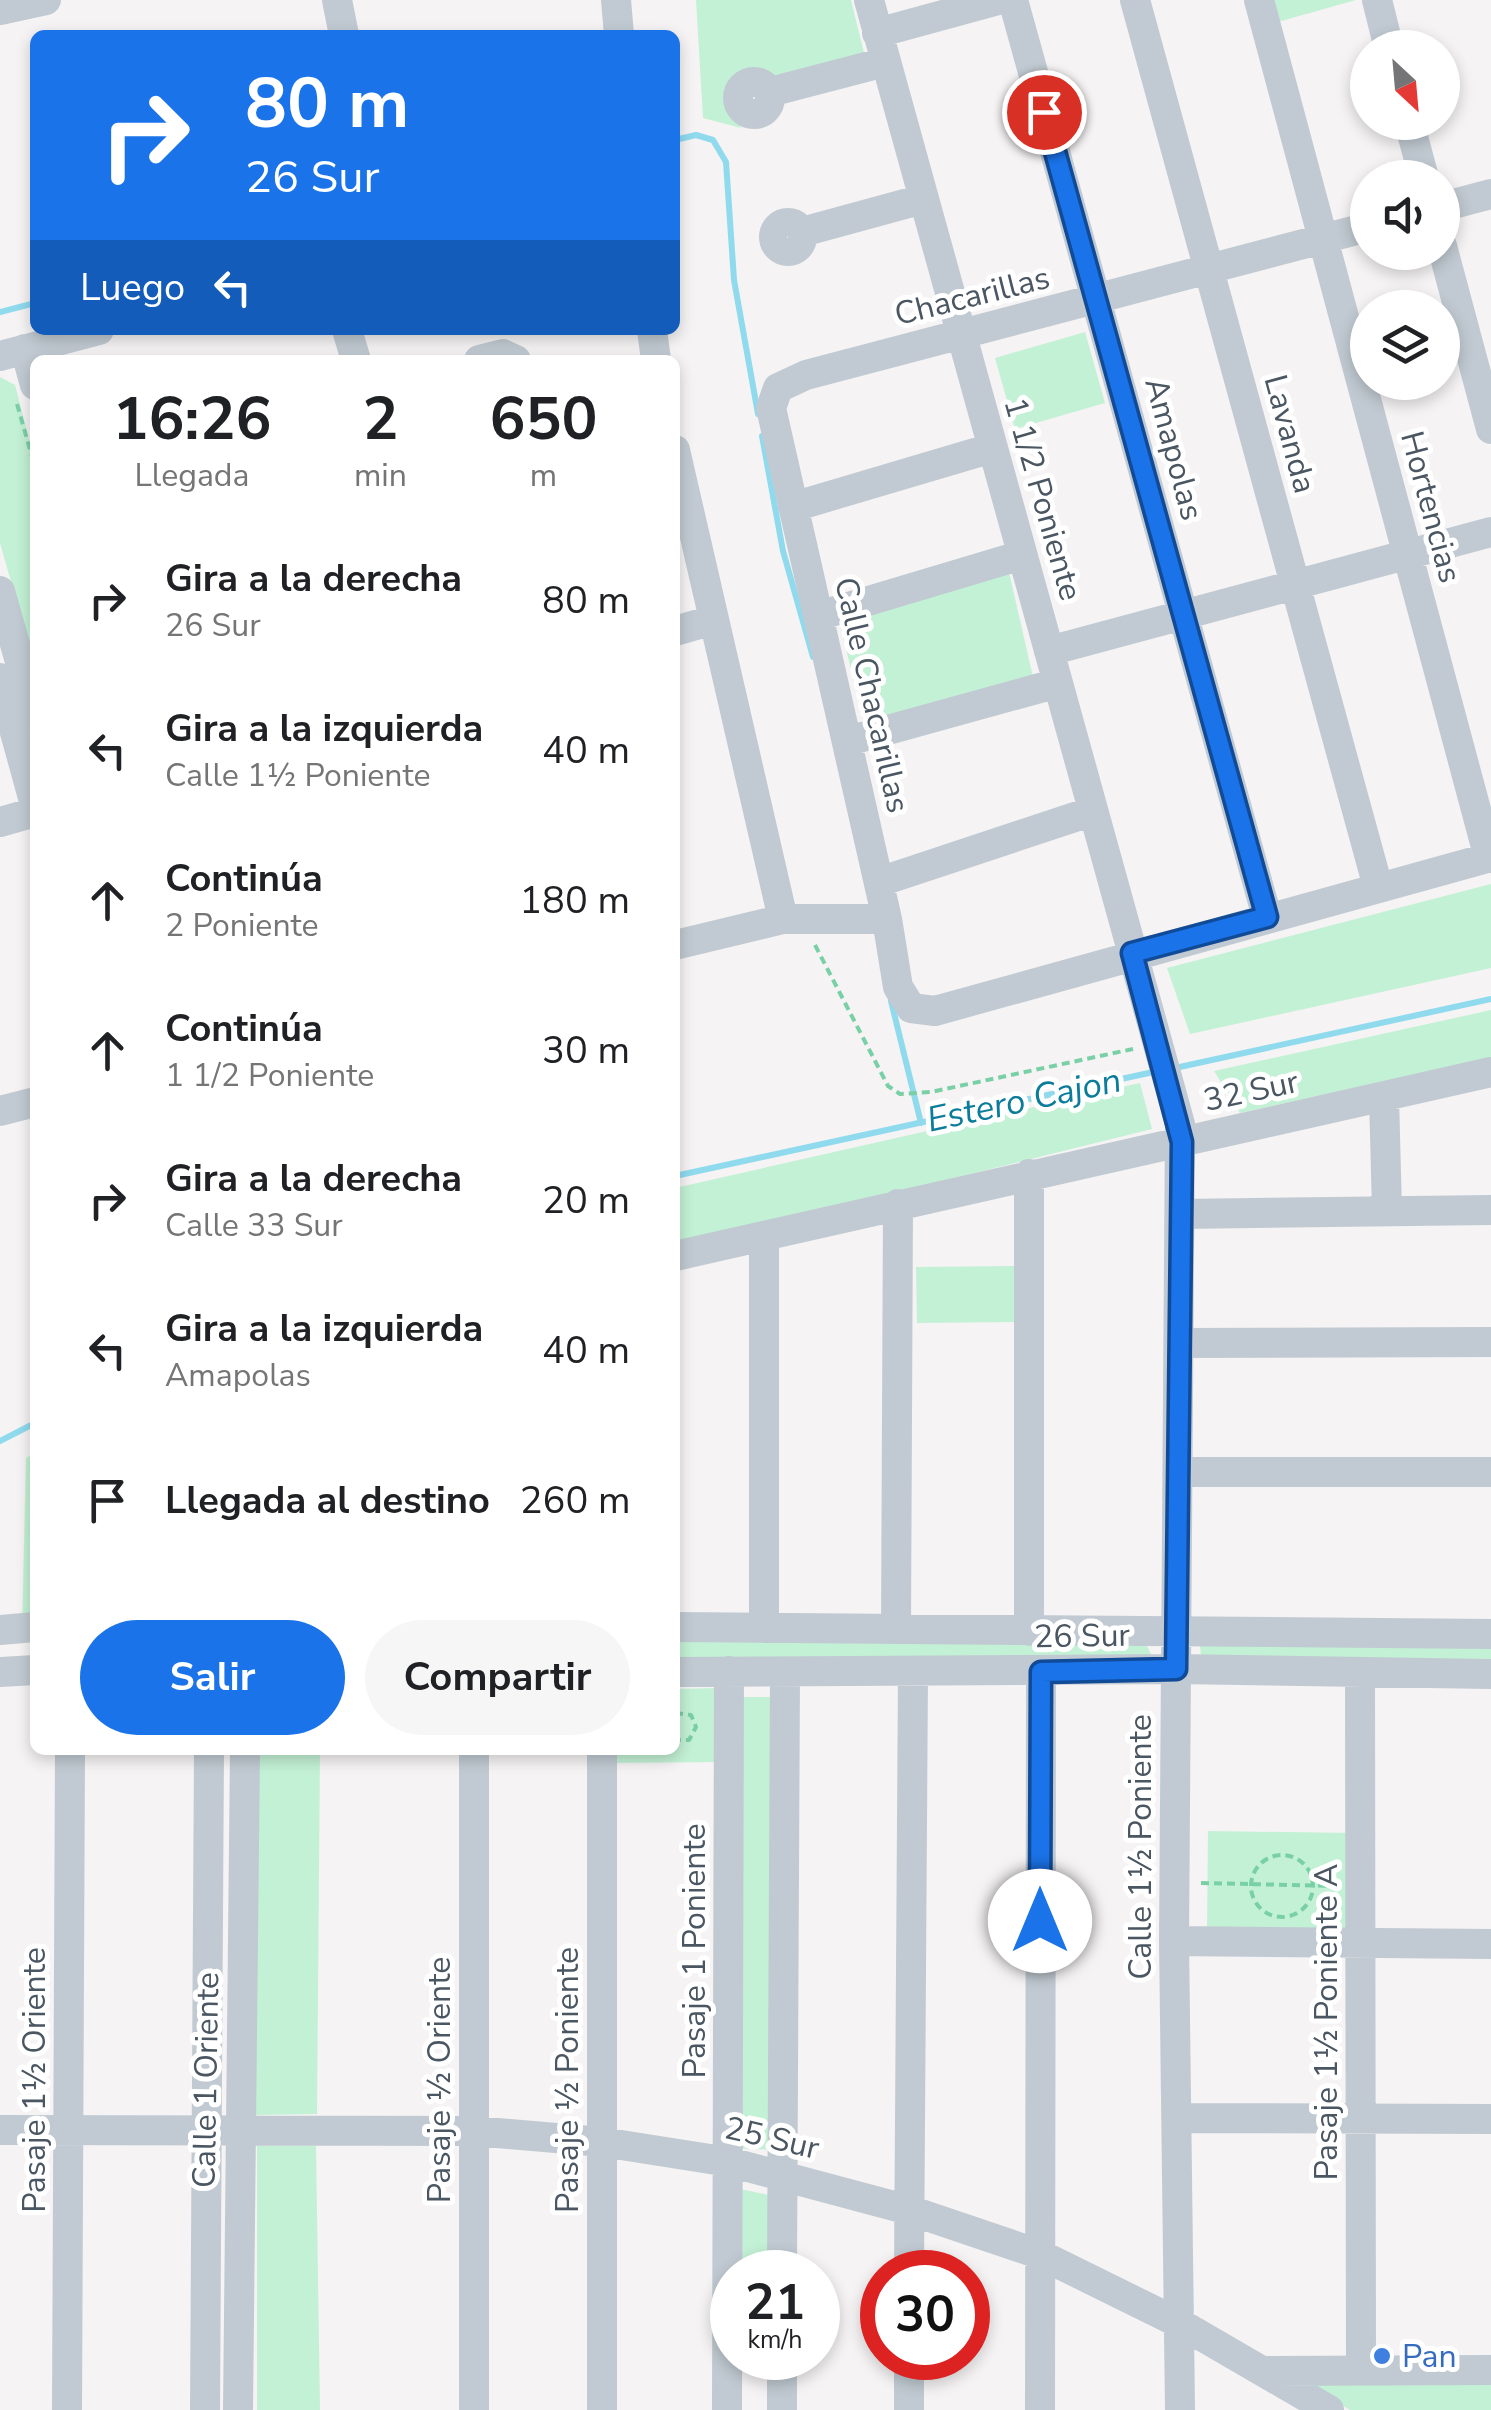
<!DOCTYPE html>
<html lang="es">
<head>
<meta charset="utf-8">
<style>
	body { margin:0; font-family:"Nunito Sans",sans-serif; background:#f6f6f6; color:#202124; height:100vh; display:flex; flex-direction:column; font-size:38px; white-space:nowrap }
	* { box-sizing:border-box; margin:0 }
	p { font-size:32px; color:#757577 }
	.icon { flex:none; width:55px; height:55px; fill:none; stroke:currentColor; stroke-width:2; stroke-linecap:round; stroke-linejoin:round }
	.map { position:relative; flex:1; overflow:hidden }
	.sheet { position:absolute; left:30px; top:355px; width:650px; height:1400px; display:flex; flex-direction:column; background:#fff; border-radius:15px; box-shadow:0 5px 15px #0003 }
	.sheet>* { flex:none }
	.top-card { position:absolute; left:30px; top:30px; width:650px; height:305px; border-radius:15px; box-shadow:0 5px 15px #0003; background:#1a73e8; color:#fff; overflow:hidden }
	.needle { width:65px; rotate:154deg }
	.controls { position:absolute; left:1350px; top:30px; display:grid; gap:20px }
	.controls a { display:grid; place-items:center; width:110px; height:110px; border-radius:50%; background:#fff; box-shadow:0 5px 15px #0003; font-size:50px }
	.speed { position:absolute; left:710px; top:2250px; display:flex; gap:20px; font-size:50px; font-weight:700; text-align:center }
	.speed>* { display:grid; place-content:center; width:130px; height:130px; border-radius:50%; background:#fff; box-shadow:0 5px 15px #0003; line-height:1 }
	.speed small { font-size:25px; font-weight:400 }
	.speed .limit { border:15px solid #d22; background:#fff; color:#111 }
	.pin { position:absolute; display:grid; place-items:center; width:85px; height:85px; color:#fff; margin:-42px; border:5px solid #fff; border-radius:50%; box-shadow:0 2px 10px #0007 }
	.me { position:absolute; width:110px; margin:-55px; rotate:0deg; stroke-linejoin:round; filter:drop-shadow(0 0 8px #0008) }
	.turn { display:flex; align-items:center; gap:35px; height:210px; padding:0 50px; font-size:45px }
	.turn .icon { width:130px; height:130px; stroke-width:2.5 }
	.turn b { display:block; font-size:70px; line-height:85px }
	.then { display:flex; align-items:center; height:95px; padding:0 50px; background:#0003; gap:20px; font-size:38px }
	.eta { display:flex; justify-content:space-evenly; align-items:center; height:170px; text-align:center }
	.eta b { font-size:60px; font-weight:700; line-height:70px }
	.primary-button { display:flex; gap:20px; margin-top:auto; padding:20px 50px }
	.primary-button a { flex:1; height:115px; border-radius:60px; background:#1a73e8; color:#fff; font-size:40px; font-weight:700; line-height:115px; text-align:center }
	.primary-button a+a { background:#f6f6f6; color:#202124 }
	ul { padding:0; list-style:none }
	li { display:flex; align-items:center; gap:30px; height:150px; padding:0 50px }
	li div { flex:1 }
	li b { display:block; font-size:38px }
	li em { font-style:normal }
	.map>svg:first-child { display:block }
</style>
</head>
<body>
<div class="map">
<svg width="1491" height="2410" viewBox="0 0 1491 2410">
	<rect width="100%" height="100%" fill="#f5f3f3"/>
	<path fill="#c3f1d5" d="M 696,0 L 851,0 L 867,65 L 770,87 L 760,81 C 732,88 730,104 741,128 L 703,118 Z
		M 1268,0 L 1356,0 L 1274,23 Z
		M 1085,332 L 1105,403 L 1015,429 L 995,358 Z
		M 0,377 L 15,385 L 35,462 L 35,666 L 0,543 Z
		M 1009,572 L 1033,677 L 865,725 L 839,621 Z
		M 1491,884 L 1491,968 L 1190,1034 L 1167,968 Z
		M 1491,1010 L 1491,1058 L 1240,1113 L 1214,1071 Z
		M 1140,1083 L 1152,1129 L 675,1247 L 675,1188 Z
		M 1014,1266 L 1014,1322 L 917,1323 L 916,1267 Z
		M 35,1452 L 35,1630 L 22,1630 L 26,1458 Z
		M 675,1640 L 1146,1644 L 1151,1654 L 1148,1659 L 675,1663 Z
		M 1491,1640 L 1491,1662 L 1201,1657 L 1200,1645 Z
		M 718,1688 L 719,1762 L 611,1763 L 610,1750 L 675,1750 L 675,1689 Z
		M 734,1697 L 778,1697 L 777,2150 L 734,2148 Z
		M 256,1750 L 320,1750 L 317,2114 L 256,2115 Z
		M 1208,1831 L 1353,1833 L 1352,1935 L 1207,1934 Z
		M 257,2146 L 316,2146 L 320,2410 L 257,2410 Z
		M 740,2189 L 774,2196 L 774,2265 L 737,2261 Z
		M 1491,2378 L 1491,2410 L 1350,2410 L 1302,2381 Z"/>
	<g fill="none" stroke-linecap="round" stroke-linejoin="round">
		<path stroke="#90daee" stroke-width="6" d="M 675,140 L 696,135 L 713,140 L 726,162 L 734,280 L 758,414
			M 0,312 L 35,303
			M 762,436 L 783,551 L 813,657
			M 891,1001 L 921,1123
			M 1175,1068 L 1491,999
			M 675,1176 L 1158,1071
			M 0,1441 L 35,1423"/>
		<path stroke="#7ad0a6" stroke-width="4" stroke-dasharray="8 5" stroke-linecap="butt" d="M 17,404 L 35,467
			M 815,945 L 888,1086 L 900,1094 L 931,1092 L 1133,1049
			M 675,1713 L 691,1715 L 696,1727 L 689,1740 L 675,1740
			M1251 1886a31 31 0 1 1 62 0a31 31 0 1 1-62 0Z
			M 1201,1883 L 1336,1886"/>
		<path stroke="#c1cad2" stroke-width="30" d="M 337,0 L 344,35
			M 616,0 L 619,35
			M 869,0 L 1180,1124 L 1174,1941 L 1180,2410
			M 1013,0 L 1267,917
			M 1135,0 L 1378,887
			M 1259,0 L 1489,858
			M 1377,0 L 1389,48
			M 0,10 L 46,0
			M 877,33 L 998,0
			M738 98a16 16 0 1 1 32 0a16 16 0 1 1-32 0Z
			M 770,92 L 885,62
			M 1409,122 L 1424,178
			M 1442,207 L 1491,194
			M774 237a14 14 0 1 1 28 0a14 14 0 1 1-28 0Z
			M 1368,227 L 806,375 L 778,388 L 771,408 L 887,919 L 898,987 L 911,1008 L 935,1011 L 1491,857
			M 802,232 L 923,199
			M 1442,246 L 1491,429
			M 347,330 L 356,360
			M 652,330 L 656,360
			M 25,349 L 35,385
			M 0,356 L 99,330
			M 479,360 L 503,354 L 516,360
			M 675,450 L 783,919
			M 793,507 L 992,448
			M 0,591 L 35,715
			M 818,616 L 1022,555
			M 675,631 L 713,620
			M 1049,651 L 1491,532
			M 0,678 L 35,805
			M 848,741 L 1058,683
			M 0,822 L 35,812
			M 879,882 L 1093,811
			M 675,945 L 783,919 L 887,919
			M 1384,1097 L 1387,1211
			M 0,1111 L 35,1102
			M 1029,1174 L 1029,1631
			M 1181,1214 L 1491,1210
			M 675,1256 L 1491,1072
			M 1179,1343 L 1491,1342
			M 1178,1472 L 1491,1472
			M 675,1627 L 1491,1634
			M 764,1628 L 764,1236
			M 896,1629 L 898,1204
			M 0,1630 L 35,1627
			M 0,1672 L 35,1670
			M 675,1672 L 1176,1669 L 1491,1674
			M 1360,1673 L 1361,2370
			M 602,1750 L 602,2410
			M 1174,1941 L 1491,1944
			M 1178,2118 L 1491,2119
			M 0,2130 L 474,2131 L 602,2142 L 729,2162 L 909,2210 L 1039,2254 L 1181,2324 L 1329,2410
			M 782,2272 L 785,1672
			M 909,2272 L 913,1672
			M 909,2358 L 909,2410
			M 1267,2371 L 1491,2370
			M 67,2410 L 70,1750
			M 205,2410 L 209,1750
			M 238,2410 L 245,1750
			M 474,2410 L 474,1750
			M 727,2410 L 729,1671
			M 782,2410 L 782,2358
			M 1040,2410 L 1041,1673"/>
	</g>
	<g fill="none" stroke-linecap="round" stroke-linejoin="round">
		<defs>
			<path id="route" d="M 1040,1921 L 1041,1672 L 1176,1669 L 1182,1142 L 1132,953 L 1267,917 L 1044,112"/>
		</defs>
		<use href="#route" stroke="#114b97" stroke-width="25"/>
		<use href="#route" stroke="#1a73e8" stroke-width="18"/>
	</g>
	<circle fill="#3f7fe0" stroke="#fff" stroke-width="4" cx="1382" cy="2356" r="10"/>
	<g text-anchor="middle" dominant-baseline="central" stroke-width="10" stroke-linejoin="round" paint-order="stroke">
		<g font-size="32" fill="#4a5661" stroke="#fff">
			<text transform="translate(972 296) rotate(-14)">Chacarillas</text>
			<text transform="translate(1290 434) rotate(75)">Lavanda</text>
			<text transform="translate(1174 449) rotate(75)">Amapolas</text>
			<text transform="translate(1043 499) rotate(74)">1 1/2 Poniente</text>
			<text transform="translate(1431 507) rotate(75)">Hortencias</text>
			<text transform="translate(872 695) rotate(77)">Calle Chacarillas</text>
			<text transform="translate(1251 1091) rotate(-12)">32 Sur</text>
			<text transform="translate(1082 1636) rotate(-1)">26 Sur</text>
			<text transform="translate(1140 1847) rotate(-90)">Calle 1½ Poniente</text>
			<text transform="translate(694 1951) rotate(-90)">Pasaje 1 Poniente</text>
			<text transform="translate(1326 2022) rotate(-90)">Pasaje 1½ Poniente A</text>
			<text transform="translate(34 2080) rotate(-90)">Pasaje 1½ Oriente</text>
			<text transform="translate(206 2080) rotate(-89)">Calle 1 Oriente</text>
			<text transform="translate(439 2080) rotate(-90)">Pasaje ½ Oriente</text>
			<text transform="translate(567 2080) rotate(-90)">Pasaje ½ Poniente</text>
			<text transform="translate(772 2138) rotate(13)">25 Sur</text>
		</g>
		<g font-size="32" fill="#366cbe" stroke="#fff" text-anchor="start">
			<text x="1402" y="2356">Pan</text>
		</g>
		<g font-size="35" font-style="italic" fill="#0c7c9b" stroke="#fff">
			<text transform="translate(1024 1100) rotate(-12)">Estero Cajon</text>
		</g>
	</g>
</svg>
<div class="controls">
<a><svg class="needle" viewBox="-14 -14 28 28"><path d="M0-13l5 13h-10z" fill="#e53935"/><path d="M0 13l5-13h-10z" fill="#757577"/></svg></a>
<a><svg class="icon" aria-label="sound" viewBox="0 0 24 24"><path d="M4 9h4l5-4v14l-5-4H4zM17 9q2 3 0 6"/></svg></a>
<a><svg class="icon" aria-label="layers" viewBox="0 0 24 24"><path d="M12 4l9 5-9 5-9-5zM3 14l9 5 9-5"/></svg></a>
</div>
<div class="speed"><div>21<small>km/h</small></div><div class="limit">30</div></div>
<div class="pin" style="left:1044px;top:112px;background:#d93025"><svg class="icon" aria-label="arrive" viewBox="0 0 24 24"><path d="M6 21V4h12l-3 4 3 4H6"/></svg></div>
<svg class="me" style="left:1040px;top:1921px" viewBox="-20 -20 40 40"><circle r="19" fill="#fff"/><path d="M0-13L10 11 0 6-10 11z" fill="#1a73e8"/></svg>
<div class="top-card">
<div class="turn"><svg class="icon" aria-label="right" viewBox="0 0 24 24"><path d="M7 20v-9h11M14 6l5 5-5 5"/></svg><div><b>80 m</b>26 Sur</div></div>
<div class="then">Luego<svg class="icon" aria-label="left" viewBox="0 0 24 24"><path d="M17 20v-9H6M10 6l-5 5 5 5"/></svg></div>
</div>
<section class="sheet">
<div class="eta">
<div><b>16:26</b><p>Llegada</p></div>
<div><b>2</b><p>min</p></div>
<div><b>650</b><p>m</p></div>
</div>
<ul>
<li><svg class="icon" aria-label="right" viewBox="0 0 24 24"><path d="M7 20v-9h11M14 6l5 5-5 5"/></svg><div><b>Gira a la derecha</b><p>26 Sur</p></div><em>80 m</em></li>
<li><svg class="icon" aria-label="left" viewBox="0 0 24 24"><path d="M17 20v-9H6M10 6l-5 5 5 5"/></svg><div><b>Gira a la izquierda</b><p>Calle 1½ Poniente</p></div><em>40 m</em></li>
<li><svg class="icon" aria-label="ahead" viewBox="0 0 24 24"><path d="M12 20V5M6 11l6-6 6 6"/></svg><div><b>Continúa</b><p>2 Poniente</p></div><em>180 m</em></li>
<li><svg class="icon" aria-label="ahead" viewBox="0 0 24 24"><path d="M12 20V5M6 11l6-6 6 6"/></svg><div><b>Continúa</b><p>1 1/2 Poniente</p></div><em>30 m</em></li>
<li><svg class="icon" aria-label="right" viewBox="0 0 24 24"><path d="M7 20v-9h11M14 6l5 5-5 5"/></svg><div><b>Gira a la derecha</b><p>Calle 33 Sur</p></div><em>20 m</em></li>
<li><svg class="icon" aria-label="left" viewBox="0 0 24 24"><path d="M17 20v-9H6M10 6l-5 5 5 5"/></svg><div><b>Gira a la izquierda</b><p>Amapolas</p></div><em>40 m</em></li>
<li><svg class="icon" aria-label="arrive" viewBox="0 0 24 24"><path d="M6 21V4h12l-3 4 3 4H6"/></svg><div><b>Llegada al destino</b></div><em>260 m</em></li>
</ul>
<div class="primary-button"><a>Salir</a><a>Compartir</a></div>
</section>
</div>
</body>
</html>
